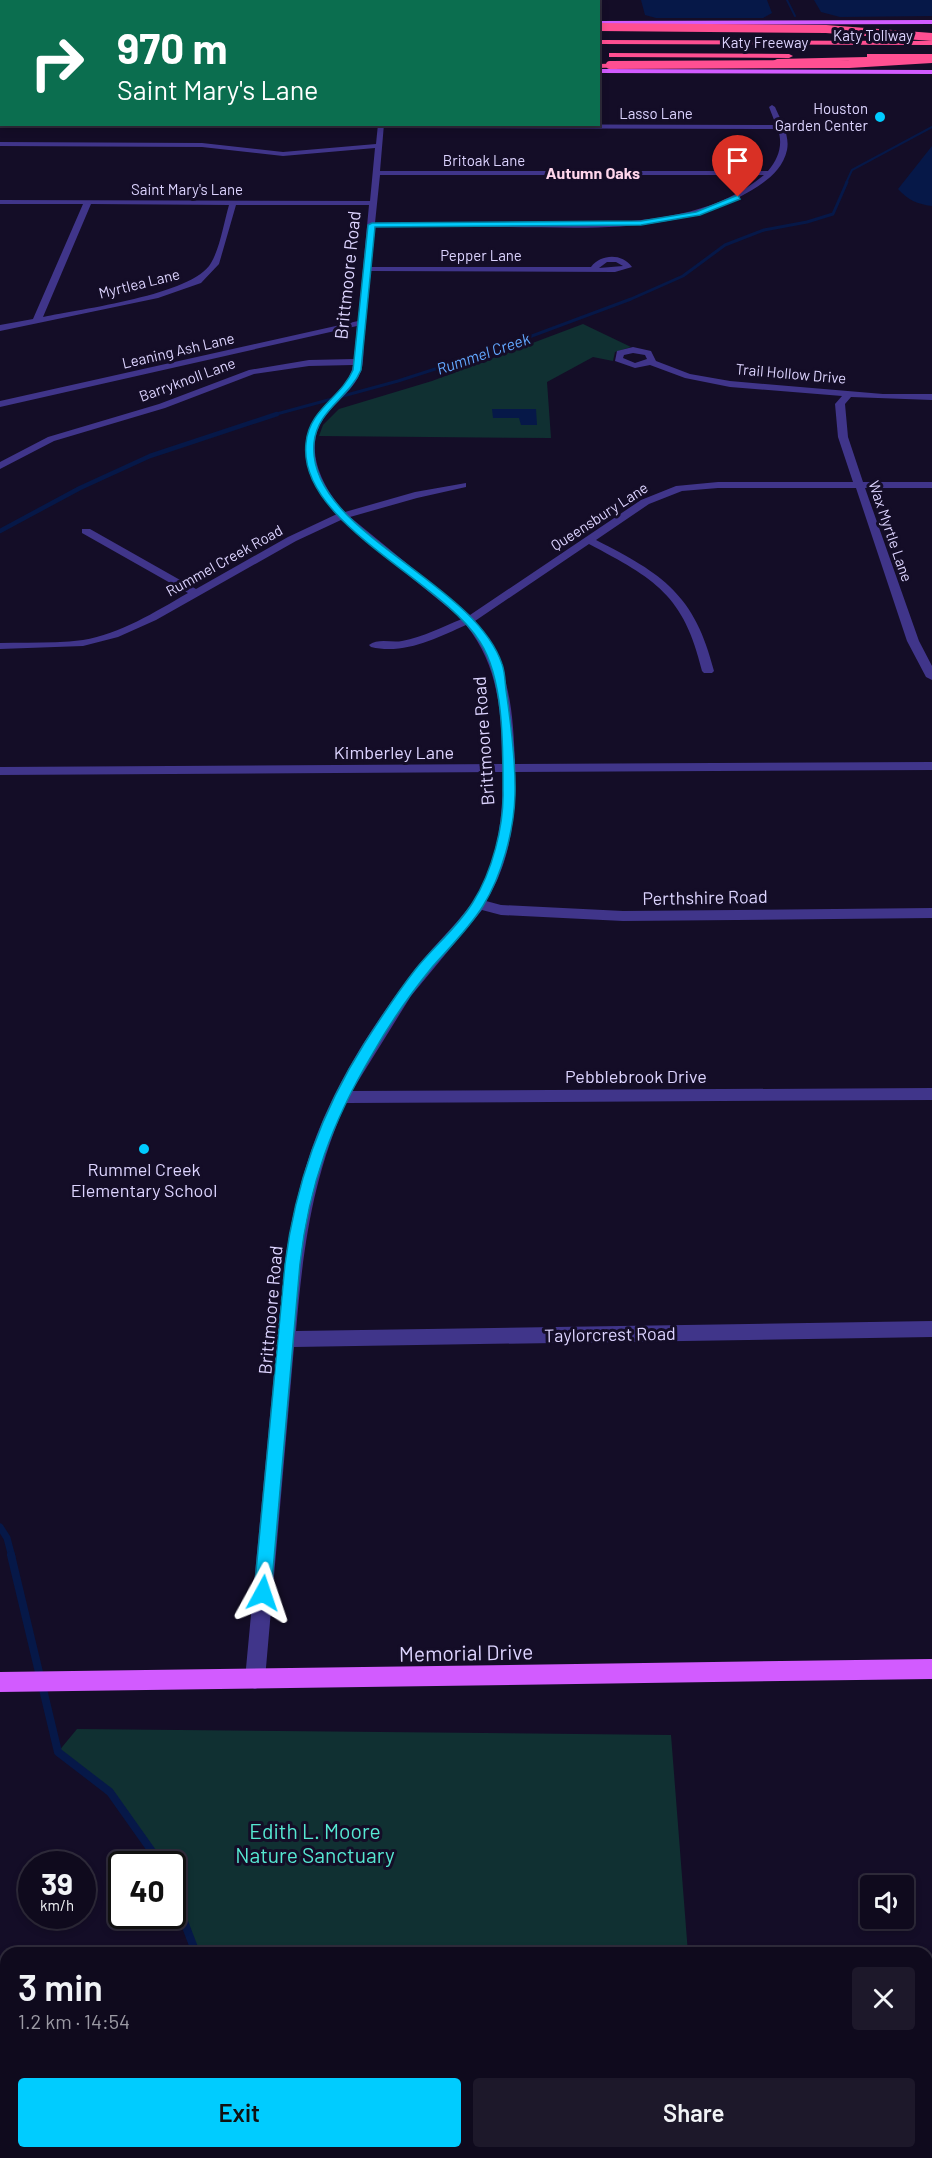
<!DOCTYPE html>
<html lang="en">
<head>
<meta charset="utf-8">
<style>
	body { margin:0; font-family:Barlow,sans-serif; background:#1d182a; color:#f1f3f6; height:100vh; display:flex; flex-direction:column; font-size:22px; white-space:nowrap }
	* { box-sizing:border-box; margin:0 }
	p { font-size:20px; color:#9b9aa4 }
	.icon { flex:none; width:33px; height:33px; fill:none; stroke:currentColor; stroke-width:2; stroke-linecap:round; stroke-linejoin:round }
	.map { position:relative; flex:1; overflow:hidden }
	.panel { position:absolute; left:0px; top:1947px; width:933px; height:212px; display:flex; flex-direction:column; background:#0f0a1d; border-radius:18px 18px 0 0; box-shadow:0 3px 9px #0003,0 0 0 2px #2f2b3b }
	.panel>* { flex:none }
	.top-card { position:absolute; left:0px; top:0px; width:600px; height:126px; box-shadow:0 3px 9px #0003,0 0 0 2px #2f2b3b; background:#0b6e4f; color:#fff; overflow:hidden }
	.buttons { position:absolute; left:860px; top:1875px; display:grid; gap:12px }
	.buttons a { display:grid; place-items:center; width:54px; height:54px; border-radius:6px; background:#0f0a1d; box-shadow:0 3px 9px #0003,0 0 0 2px #2f2b3b; font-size:30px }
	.speed { position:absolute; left:18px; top:1851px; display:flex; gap:12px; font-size:30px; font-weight:700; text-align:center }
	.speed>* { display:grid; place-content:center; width:78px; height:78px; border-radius:50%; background:#0f0a1d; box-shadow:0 3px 9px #0003,0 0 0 2px #2f2b3b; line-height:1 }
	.speed small { font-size:15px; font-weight:400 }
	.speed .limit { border:3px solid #111; border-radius:9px; background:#fff; color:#111 }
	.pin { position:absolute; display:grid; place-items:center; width:51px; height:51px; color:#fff; margin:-62px -26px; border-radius:50% 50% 50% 0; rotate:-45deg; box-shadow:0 0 6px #0007 }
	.pin .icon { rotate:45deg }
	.me { position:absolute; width:66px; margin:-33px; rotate:5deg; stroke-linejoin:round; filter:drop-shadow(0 0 4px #0008) }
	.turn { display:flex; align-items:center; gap:21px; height:126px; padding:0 18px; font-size:27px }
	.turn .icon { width:78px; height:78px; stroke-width:2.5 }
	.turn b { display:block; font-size:42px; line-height:51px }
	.round { display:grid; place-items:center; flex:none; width:63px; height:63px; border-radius:6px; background:#1d182a }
	.summary { display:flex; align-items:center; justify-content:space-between; height:102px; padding:0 18px }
	h1 { font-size:36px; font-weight:600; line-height:45px }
	.action { display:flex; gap:12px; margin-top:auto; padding:12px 18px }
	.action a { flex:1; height:69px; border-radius:6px; background:#0cf; color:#111; font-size:24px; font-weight:600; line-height:69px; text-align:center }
	.action a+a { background:#1d182a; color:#f1f3f6 }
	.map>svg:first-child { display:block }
</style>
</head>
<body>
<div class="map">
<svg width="932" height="2158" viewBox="0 0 932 2158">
	<rect width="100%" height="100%" fill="#140d27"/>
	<path fill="#103032" d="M 583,324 L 631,347 L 615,352 L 613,361 L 593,357 L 547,382 L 551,438 L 319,436 L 323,425 L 339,409 L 432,381 Z
		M 77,1729 L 671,1735 L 688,1953 L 196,1953 L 173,1890 L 172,1864 L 161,1864 L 110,1792 L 58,1752 Z
		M 0,1958 L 6,1958 L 6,2152 L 704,2152 L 704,2158 L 0,2158 Z"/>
	<path fill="#061848" d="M 641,0 L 767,0 L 772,13 L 763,18 L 656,18 L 645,15 Z
		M 814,0 L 932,0 L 932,16 L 840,17 L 821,12 Z
		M 932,146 L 932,206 C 917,204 908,200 898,189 Z
		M 492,409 L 536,409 L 537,425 L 521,425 L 519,418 L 493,418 Z"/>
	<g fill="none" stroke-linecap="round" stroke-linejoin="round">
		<path stroke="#061848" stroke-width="2" d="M 787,0 L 795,16
			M 846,183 L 852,170 L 932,127"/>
		<path stroke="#061848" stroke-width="3" d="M 273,415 L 398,381 L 494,350 L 631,299 L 683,276 L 725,245 L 764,230 L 807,222 L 833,214 L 847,182"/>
		<path stroke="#061848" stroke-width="4.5" d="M 0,531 L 80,488 L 150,456 L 277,414"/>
		<path stroke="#061848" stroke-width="7" d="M 0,1527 L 7,1538 L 12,1557"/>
		<path stroke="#061848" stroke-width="8" d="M 11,1555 L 58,1752 L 110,1792 L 161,1864
			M 172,1890 L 196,1953
			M 405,2152 L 409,2158"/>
		<path fill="#40358a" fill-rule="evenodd" d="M 772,105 L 775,107 C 781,121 790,135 787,150 C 783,169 767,181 752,190 C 677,236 586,227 503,227 C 460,227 417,227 375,227 L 371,267 L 591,267 C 601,254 622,253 632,267 L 615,272 L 371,271 C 368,296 366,320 364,343 C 363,352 364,363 361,371 C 355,388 338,400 327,414 C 301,445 321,486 345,512 L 415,492 L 466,483 L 466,487 L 417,498 L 350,517 L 470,615 L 641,500 L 676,486 L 718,482 L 853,482 L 838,437 L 835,404 L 842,396 L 730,387 L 685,378 L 650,365 L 635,368 L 615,361 L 617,351 L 633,347 L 651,351 L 656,361 L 690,374 L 730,381 L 883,394 L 932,394 L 932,400 L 851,397 L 845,404 L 848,437 L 863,482 L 932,482 L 932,488 L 865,488 L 919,641 L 932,666 L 932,680 L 926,677 L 907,641 L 856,488 L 718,488 L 682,491 L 649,504 L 596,540 C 663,574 695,595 714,671 L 712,673 L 704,673 L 702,671 C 684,595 655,579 589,544 L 475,621 C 510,665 513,710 515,764 L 932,762 L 932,770 L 515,772 C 516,817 510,863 486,901 L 501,905 L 623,911 L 932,908 L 932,918 L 623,921 L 501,915 L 482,910 L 411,996 L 352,1091 L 932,1088 L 932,1100 L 346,1103 C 312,1179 303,1249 296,1331 L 932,1321 L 932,1337 L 294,1347 L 265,1679 L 262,1686 L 255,1689 L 248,1686 L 245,1679 C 254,1581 264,1482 273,1384 C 281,1306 285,1228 310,1154 C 331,1090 369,1031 409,977 C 428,951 453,929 472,903 C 498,866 503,816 503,772 L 0,775 L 0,767 L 502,764 C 502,714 499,666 466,625 C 437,638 404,655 371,647 L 369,645 C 378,638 392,643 402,641 C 423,637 442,627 462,619 L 341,520 L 296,541 L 156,620 L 118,637 L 83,646 L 0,649 L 0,643 C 27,642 56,644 83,640 C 120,634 155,612 188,593 L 82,533 L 82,529 L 90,529 L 196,589 L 288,537 L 337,514 C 305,480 292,440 327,403 C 337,392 351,380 353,365 L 309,366 L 254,374 L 165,408 L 54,441 L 0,469 L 0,462 L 48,437 L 159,404 L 249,370 L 309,360 L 354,359 L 357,326 L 0,407 L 0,401 L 358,321 L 369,205 L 236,205 L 219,264 L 201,283 L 158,298 L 0,331 L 0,325 L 33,319 L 83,204 L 0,204 L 0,200 L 370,201 L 375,148 L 283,156 L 202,147 L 0,146 L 0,142 L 202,143 L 283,152 L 376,144 L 378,124 L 384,124 L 380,171 L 768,171 C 779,158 783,145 778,129 L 396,128 L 386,124 L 776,125 L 769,107 ZM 380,175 L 764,175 C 720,212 663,219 608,223 L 375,223 ZM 91,204 L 229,205 C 224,222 220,248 211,263 C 193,295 80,309 43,317 ZM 607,262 L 616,262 L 623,266 L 599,268 ZM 633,353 L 645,355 L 647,359 L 635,363 L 623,358 L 624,355 Z
			M 0,114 L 2,114 L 2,118 L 0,118 Z"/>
		<path fill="#d25bff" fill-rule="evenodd" d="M 389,0 L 395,0 L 395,2 L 389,2 Z
			M 0,18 L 2,18 L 2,22 L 0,22 Z
			M 932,20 L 932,24 L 598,25 L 598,21 Z
			M 0,64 L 2,64 L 2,68 L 0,68 Z
			M 598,69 L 932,70 L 932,74 L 598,73 Z
			M 932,1659 L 932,1679 L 0,1692 L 0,1672 Z"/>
		<path fill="#ff4f92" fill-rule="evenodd" d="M 0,29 L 2,29 L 2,33 L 0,33 Z
			M 598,40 L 932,41 L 932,45 L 598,44 Z
			M 609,53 L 789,54 L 793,56 L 789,58 L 612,57 L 609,57 Z
			M 867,54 L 932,54 L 932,58 L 777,63 L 773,61 L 777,59 L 867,57 Z
			M 0,55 L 2,55 L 2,59 L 0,59 Z
			M 633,63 L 634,65 L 630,67 L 598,68 L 598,64 Z"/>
		<path stroke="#ff4f92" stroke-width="8" d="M 598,27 L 826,29 L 932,37
			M 610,65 L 849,64 L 932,59"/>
	</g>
	<path fill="#342557" d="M 0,0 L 60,0 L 59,2 L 2,2 L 2,8 Z
		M 481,0 L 517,0 L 517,2 L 481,2 Z"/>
	<path fill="#1f143c" d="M 50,0 L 60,0 L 59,2 L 50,2 Z"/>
	<path fill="#0cf" stroke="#0085a6" stroke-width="1.5" d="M 738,195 L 740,199 L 700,215 L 641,225 L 375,227 L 361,370 C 349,398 317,410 314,443 C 306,531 474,580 502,664 C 505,672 505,682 506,690 C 511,724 516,761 515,795 C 514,831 502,875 483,906 C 470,927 450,947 433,966 C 411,993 390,1023 373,1053 C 332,1122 309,1184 300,1264 L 271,1593 L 269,1599 L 263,1602 L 256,1599 L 254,1593 L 285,1264 C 295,1185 321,1112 364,1044 C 380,1019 397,993 415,970 C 433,947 458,927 473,902 C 492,872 504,826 503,791 C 503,747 504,679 480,642 C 441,579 297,523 306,443 C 309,409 341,398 353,370 L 368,225 L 372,223 L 641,221 L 696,212 Z"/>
	<g fill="#0cf" stroke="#140d27" stroke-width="2">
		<circle cx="880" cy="117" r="6"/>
		<circle cx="144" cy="1149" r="6"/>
	</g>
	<g text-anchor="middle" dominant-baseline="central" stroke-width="6" stroke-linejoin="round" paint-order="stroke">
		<g font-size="15" fill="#ddd4ff" stroke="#140d27">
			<text x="873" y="35">Katy Tollway</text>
			<text x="765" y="42">Katy Freeway</text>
			<text x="656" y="113">Lasso Lane</text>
			<text x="484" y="160">Britoak Lane</text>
			<text x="187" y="189">Saint Mary's Lane</text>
			<text x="481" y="255">Pepper Lane</text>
			<text transform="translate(139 283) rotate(-14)">Myrtlea Lane</text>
			<text transform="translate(178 350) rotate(-13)">Leaning Ash Lane</text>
			<text transform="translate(791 373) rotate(5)">Trail Hollow Drive</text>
			<text transform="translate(187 379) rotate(-20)">Barryknoll Lane</text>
			<text transform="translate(599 516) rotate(-33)">Queensbury Lane</text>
			<text transform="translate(891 531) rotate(71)">Wax Myrtle Lane</text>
			<text transform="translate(224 560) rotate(-29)">Rummel Creek Road</text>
		</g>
		<g font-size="15" fill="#ddd4ff" stroke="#140d27" text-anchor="end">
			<text x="868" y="108">Houston<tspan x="868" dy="17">Garden Center</tspan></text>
		</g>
		<g font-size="16" font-weight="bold" fill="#ffd6ec" stroke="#140d27">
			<text x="593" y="172">Autumn Oaks</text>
		</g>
		<g font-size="16" font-style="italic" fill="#62a7ff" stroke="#140d27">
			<text transform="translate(483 353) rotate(-19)">Rummel Creek</text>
		</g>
		<g font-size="18" fill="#ddd4ff" stroke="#140d27">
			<text transform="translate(347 275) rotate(-84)">Brittmoore Road</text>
			<text transform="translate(483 741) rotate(-94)">Brittmoore Road</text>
			<text x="394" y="752">Kimberley Lane</text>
			<text transform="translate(705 897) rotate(-1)">Perthshire Road</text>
			<text x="636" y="1076">Pebblebrook Drive</text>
			<text transform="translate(270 1310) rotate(-85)">Brittmoore Road</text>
			<text transform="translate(610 1334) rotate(-1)">Taylorcrest Road</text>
		</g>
		<g font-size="18" fill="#ddd4ff" stroke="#140d27">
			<text x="144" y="1169">Rummel Creek<tspan x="144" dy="21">Elementary School</tspan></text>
		</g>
		<g font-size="21" fill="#ddd4ff" stroke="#140d27">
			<text transform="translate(466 1652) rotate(-1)">Memorial Drive</text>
		</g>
		<g font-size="21" fill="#56e8d2" stroke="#140d27">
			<text x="315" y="1830">Edith L. Moore<tspan x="315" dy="24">Nature Sanctuary</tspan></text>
		</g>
	</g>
</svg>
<div class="buttons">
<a><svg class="icon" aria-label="sound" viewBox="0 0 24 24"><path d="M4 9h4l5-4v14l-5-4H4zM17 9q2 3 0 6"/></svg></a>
</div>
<div class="speed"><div>39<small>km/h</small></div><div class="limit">40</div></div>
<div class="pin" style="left:738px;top:197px;background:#d93025"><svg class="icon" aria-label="arrive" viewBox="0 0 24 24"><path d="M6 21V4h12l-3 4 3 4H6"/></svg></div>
<svg class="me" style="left:263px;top:1593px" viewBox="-20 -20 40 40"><path d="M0-17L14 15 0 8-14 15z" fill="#0cf" stroke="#fff" stroke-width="4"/></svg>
<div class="top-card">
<div class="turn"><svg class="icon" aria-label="right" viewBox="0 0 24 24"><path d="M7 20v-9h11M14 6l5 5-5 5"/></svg><div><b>970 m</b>Saint Mary's Lane</div></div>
</div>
<section class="panel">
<div class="summary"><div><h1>3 min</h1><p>1.2 km · 14:54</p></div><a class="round"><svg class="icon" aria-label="close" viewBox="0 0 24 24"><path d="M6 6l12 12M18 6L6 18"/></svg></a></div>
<div class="action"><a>Exit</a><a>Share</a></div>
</section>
</div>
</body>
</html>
